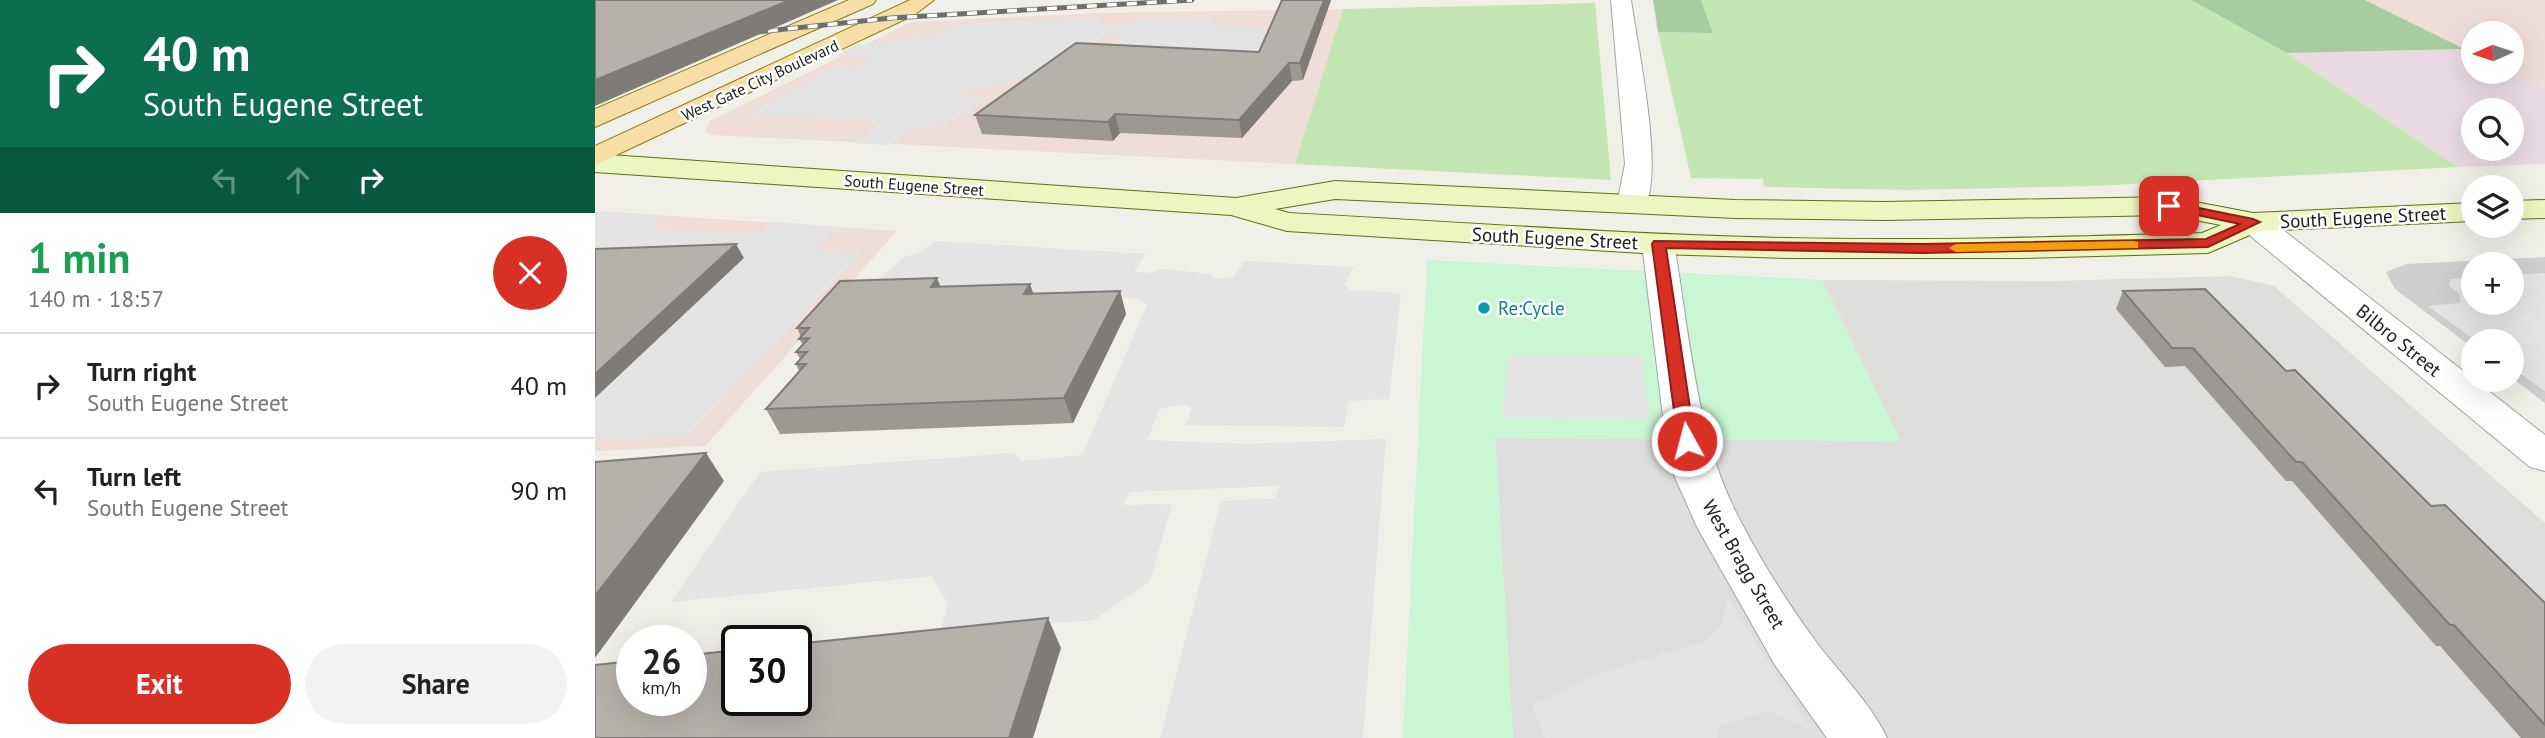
<!DOCTYPE html>
<html lang="en">
<head>
<meta charset="utf-8">
<style>
	body { margin:0; font-family:"PT Sans",sans-serif; background:#f2f2f2; color:#222; height:100vh; display:flex; flex-direction:column; font-size:26px; white-space:nowrap }
	* { box-sizing:border-box; margin:0 }
	p { font-size:23px; color:#767676 }
	.icon { flex:none; width:38px; height:38px; fill:none; stroke:currentColor; stroke-width:2; stroke-linecap:round; stroke-linejoin:round }
	.map { position:relative; flex:1; overflow:hidden }
	.panel { display:flex; flex-direction:column; background:#fff; width:595px }
	.panel>* { flex:none }
	.banner { background:#0b6e4f; color:#fff; overflow:hidden }
	.needle { width:46px; rotate:267deg }
	.controls { position:absolute; left:1866px; top:21px; display:grid; gap:14px }
	.controls a { display:grid; place-items:center; width:63px; height:63px; border-radius:50%; background:#fff; box-shadow:0 7px 28px #0002; font-size:35px }
	.speed { position:absolute; left:21px; top:625px; display:flex; gap:14px; font-size:35px; font-weight:700; text-align:center }
	.speed>* { display:grid; place-content:center; width:91px; height:91px; border-radius:50%; background:#fff; box-shadow:0 7px 28px #0002; line-height:1 }
	.speed small { font-size:18px; font-weight:400 }
	.speed .limit { border:4px solid #111; border-radius:10px; background:#fff; color:#111 }
	.pin { position:absolute; display:grid; place-items:center; width:60px; height:60px; color:#fff; margin:-30px; border-radius:14px; box-shadow:0 4px 10px #0006 }
	.me { position:absolute; width:77px; margin:-38px; rotate:353deg; stroke-linejoin:round; filter:drop-shadow(0 0 5px #0008) }
	.turn { display:flex; align-items:center; gap:24px; height:147px; padding:0 28px; font-size:32px }
	.turn .icon { width:91px; height:91px; stroke-width:2.5 }
	.turn b { display:block; font-size:49px; line-height:60px }
	.lanes { display:flex; align-items:center; height:66px; padding:0 28px; background:#0003; justify-content:center; gap:35px; direction:ltr }
	.lanes .off { opacity:.35 }
	.round { display:grid; place-items:center; flex:none; width:74px; height:74px; border-radius:37px; background:#f2f2f2 }
	.headline { display:flex; align-items:center; justify-content:space-between; height:119px; padding:0 28px }
	h1 { font-size:42px; font-weight:700; line-height:52px; color:#1e9e55 }
	.action { display:flex; gap:14px; margin-top:auto; padding:14px 28px }
	.action a { flex:1; height:80px; border-radius:42px; background:#d93025; color:#fff; font-size:28px; font-weight:700; line-height:80px; text-align:center }
	.action a+a { background:#f2f2f2; color:#222 }
	ul { padding:0; list-style:none }
	li { display:flex; align-items:center; gap:21px; height:105px; padding:0 28px; border-top:2px solid #e0e0e0 }
	li div { flex:1 }
	li b { display:block; font-size:26px }
	li em { font-style:normal }
	main { display:flex; flex:1; min-height:0 }
	.map>svg:first-child { display:block }
</style>
</head>
<body>
<main>
<section class="panel">
<div class="banner">
<div class="turn"><svg class="icon" aria-label="right" viewBox="0 0 24 24"><path d="M7 20v-9h11M14 6l5 5-5 5"/></svg><div><b>40 m</b>South Eugene Street</div></div>
<div class="lanes"><svg class="icon off" aria-label="left" viewBox="0 0 24 24"><path d="M17 20v-9H6M10 6l-5 5 5 5"/></svg><svg class="icon off" aria-label="ahead" viewBox="0 0 24 24"><path d="M12 20V5M6 11l6-6 6 6"/></svg><svg class="icon" aria-label="right" viewBox="0 0 24 24"><path d="M7 20v-9h11M14 6l5 5-5 5"/></svg></div>
</div>
<div class="headline"><div><h1>1 min</h1><p>140 m · 18:57</p></div><a class="round" style="background:#d93025;color:#fff"><svg class="icon" aria-label="close" viewBox="0 0 24 24"><path d="M6 6l12 12M18 6L6 18"/></svg></a></div>
<ul>
<li><svg class="icon" aria-label="right" viewBox="0 0 24 24"><path d="M7 20v-9h11M14 6l5 5-5 5"/></svg><div><b>Turn right</b><p>South Eugene Street</p></div><em>40 m</em></li>
<li><svg class="icon" aria-label="left" viewBox="0 0 24 24"><path d="M17 20v-9H6M10 6l-5 5 5 5"/></svg><div><b>Turn left</b><p>South Eugene Street</p></div><em>90 m</em></li>
</ul>
<div class="action"><a>Exit</a><a>Share</a></div>
</section>
<div class="map">
<svg width="1950" height="738" viewBox="0 0 1950 738">
	<rect width="100%" height="100%" fill="#f0efe8"/>
	<path fill="#dededd" d="M 1635,276 L 1679,286 L 1950,523 L 1950,738 L 918,738 L 900,438 L 1305,441 L 1227,280 L 1457,281 Z"/>
	<path fill="#efddd8" d="M 1770,0 L 1950,0 L 1950,89 L 1915,72 L 1916,33 L 1878,33 L 1878,54 Z
		M 748,9 L 700,164 L 116,135 L 110,132 L 115,121 L 316,22 L 502,13 Z
		M 0,211 L 302,231 L 110,446 L 0,451 Z"/>
	<path fill="#e9dae4" fill-rule="evenodd" d="M 1869,49 L 1878,54 L 1878,72 L 1915,72 L 1950,89 L 1950,164 L 1863,167 L 1692,53 ZM 1878,110 L 1916,110 L 1916,149 L 1878,149 Z"/>
	<path fill="#cecece" fill-rule="evenodd" d="M 1950,257 L 1950,403 L 1916,377 L 1916,341 L 1878,341 L 1878,348 L 1800,289 L 1791,272 L 1812,264 ZM 1878,264 L 1916,264 L 1916,303 L 1878,303 Z"/>
	<path fill="#c4e6b2" d="M 1106,0 L 1596,0 L 1692,53 L 1863,167 L 1498,186 L 1313,190 L 1169,187 L 1168,179 L 1096,178 L 1063,32 L 1118,33 Z
		M 1000,3 L 1016,180 L 700,164 L 748,9 Z"/>
	<path fill="#a6cc9f" d="M 1058,0 L 1106,0 L 1118,33 L 1063,32 Z
		M 1596,0 L 1770,0 L 1869,49 L 1692,53 Z"/>
	<path fill="#c9f6d3" d="M 832,260 L 1227,280 L 1306,441 L 900,438 L 918,738 L 808,738 Z"/>
	<path fill="#e4e4e4" d="M 506,17 L 503,25 L 531,25 L 541,18 L 621,17 L 614,27 L 683,28 L 659,79 L 502,55 L 524,37 L 518,35 L 508,36 L 480,56 L 441,74 L 374,90 L 366,96 L 393,97 L 351,125 L 323,126 L 294,145 L 259,143 L 279,130 L 281,124 L 272,120 L 154,114 L 240,66 L 262,67 L 275,62 L 276,58 L 241,56 L 263,44 L 277,45 L 343,34 L 357,25 Z
		M 8,212 L 69,216 L 60,222 L 61,229 L 148,234 L 166,232 L 182,222 L 245,227 L 223,243 L 221,250 L 232,254 L 266,252 L 94,435 L 0,440 L 0,217 Z
		M 340,241 L 551,254 L 540,269 L 540,272 L 554,273 L 567,269 L 616,274 L 618,278 L 628,279 L 638,277 L 650,261 L 759,267 L 749,285 L 755,290 L 806,293 L 794,399 L 754,401 L 749,427 L 591,425 L 597,408 L 589,404 L 565,409 L 552,440 L 649,444 L 791,439 L 768,738 L 565,738 L 626,501 L 680,498 L 684,486 L 534,492 L 528,505 L 577,504 L 555,581 L 499,620 L 345,633 L 353,604 L 337,576 L 76,602 L 165,472 L 418,453 L 427,461 L 487,455 L 552,305 L 545,299 L 279,283 L 310,257 L 325,252 Z
		M 1950,273 L 1950,391 L 1916,367 L 1916,341 L 1881,341 L 1833,306 L 1865,303 L 1865,294 L 1854,286 L 1856,279 L 1878,278 L 1878,303 L 1916,303 L 1916,275 Z
		M 913,355 L 1048,356 L 1053,418 L 907,417 Z
		M 1133,598 L 1215,729 L 1174,711 L 1125,726 L 1123,738 L 950,738 L 937,705 L 996,676 L 1111,641 L 1127,624 Z"/>
	<g fill="none" stroke-linecap="round" stroke-linejoin="round">
		<defs>
			<path id="street" d="M 1016,0 L 1036,0 C 1042,44 1071,177 1048,210 L 1037,213 L 1026,210 L 1022,204 L 1030,164 Z
				M 1658,213 L 1669,215 L 1950,435 L 1950,471 L 1935,467 L 1647,229 L 1642,222 L 1647,215 Z
				M 1063,234 L 1074,237 L 1079,244 C 1095,336 1101,439 1146,522 C 1166,561 1191,600 1216,635 C 1241,670 1274,700 1292,738 L 1232,738 L 1180,665 L 1102,527 L 1079,475 L 1071,441 L 1047,244 L 1052,237 Z"/>
			<path id="secondary" d="M 0,154 L 641,198 L 740,181 L 1140,200 L 1289,202 L 1574,197 L 1658,213 L 1878,203 L 1878,221 L 1664,231 L 1613,253 L 1426,258 L 1193,258 L 1063,254 L 692,231 L 636,215 L 0,172 ZM 740,199 L 1140,218 L 1289,220 L 1574,215 L 1626,225 L 1607,233 C 1468,237 1329,241 1190,238 C 1025,234 859,222 694,213 L 680,209 Z
				M 1950,200 L 1950,218 L 1916,219 L 1916,201 Z"/>
			<path id="primary" d="M 254,0 L 281,0 L 278,4 L 0,127 L 0,109 Z
				M 315,0 L 339,0 L 319,15 L 0,165 L 0,146 Z"/>
		</defs>
		<use href="#street" stroke="#a4a4a4" stroke-width="2"/>
		<use href="#secondary" stroke="#59720d" stroke-width="2"/>
		<use href="#primary" stroke="#92790b" stroke-width="2"/>
		<use href="#street" fill="#fff" fill-rule="evenodd"/>
		<use href="#secondary" fill="#ebf6c0" fill-rule="evenodd"/>
		<use href="#primary" fill="#f6dfa7" fill-rule="evenodd"/>
		<defs>
			<path id="rail" d="M 153,33 L 296,18 L 597,0"/>
		</defs>
		<use href="#rail" stroke="#6e6e6e" stroke-width="5"/>
		<use href="#rail" stroke="#fff" stroke-width="3.5" stroke-dasharray="10" stroke-linecap="butt"/>
	</g>
	<path fill="#9d9892" d="M 736,0 L 708,80 L 697,81 L 647,138 L 525,133 L 518,141 L 387,134 L 380,115 L 664,52 Z
		M 342,278 L 345,286 L 438,293 L 525,291 L 531,314 L 478,423 L 185,434 L 171,409 L 204,371 L 201,364 L 205,359 L 201,352 L 208,345 L 204,339 L 206,337 L 202,328 Z
		M 1528,291 L 1691,371 L 1836,506 L 1950,603 L 1950,738 L 1926,738 L 1845,646 L 1841,646 L 1697,481 L 1691,481 L 1590,366 L 1570,367 L 1521,309 Z"/>
	<path fill="#7f7c77" d="M 195,0 L 243,0 L 0,106 L 0,80 Z
		M 729,0 L 736,0 L 708,80 L 705,63 Z
		M 694,63 L 697,81 L 647,138 L 644,120 Z
		M 520,114 L 525,133 L 518,141 L 513,122 Z
		M 141,244 L 149,258 L 0,398 L 0,374 Z
		M 342,278 L 351,301 L 336,287 Z
		M 435,284 L 443,307 L 429,294 Z
		M 525,291 L 531,314 L 478,423 L 469,398 Z
		M 111,453 L 129,481 L 0,658 L 0,596 Z
		M 453,618 L 466,648 L 438,738 L 414,738 Z"/>
	<path fill="#b6b1aa" stroke="#7f7c77" stroke-width="2" d="M 0,0 L 195,0 L 0,80 Z
		M 687,0 L 729,0 L 705,63 L 694,63 L 644,120 L 520,114 L 513,122 L 380,115 L 481,43 L 664,52 Z
		M 141,244 L 0,374 L 0,249 Z
		M 342,278 L 336,287 L 435,284 L 429,294 L 525,291 L 469,398 L 171,409 L 211,364 L 201,364 L 212,352 L 201,352 L 214,338 L 204,339 L 214,328 L 202,328 L 245,281 Z
		M 1610,289 L 1691,371 L 1700,370 L 1836,506 L 1850,505 L 1950,603 L 1950,725 L 1859,625 L 1855,625 L 1707,462 L 1701,462 L 1598,348 L 1577,348 L 1528,291 Z
		M 111,453 L 0,596 L 0,462 Z
		M 453,618 L 414,738 L 0,738 L 0,665 L 37,661 L 37,700 L 96,700 L 96,655 L 142,650 L 142,700 L 201,700 L 201,644 Z"/>
	<path fill="#d93025" stroke="#8d1f18" stroke-width="2" d="M 1574,202 L 1658,219 L 1665,222 L 1613,247 L 1327,253 L 1071,248 L 1100,441 L 1092,446 L 1083,441 L 1057,244 L 1059,241 L 1327,244 L 1611,239 L 1645,224 L 1569,208 L 1569,203 Z"/>
	<path fill="#f59e0b" d="M 1538,241 L 1543,242 L 1543,248 L 1361,252 L 1354,248 L 1361,244 Z"/>
	<circle fill="#0f9aa8" stroke="#fff" stroke-width="2.5" cx="889" cy="308" r="7"/>
	<g text-anchor="middle" dominant-baseline="central" stroke-width="5" stroke-linejoin="round" paint-order="stroke">
		<g font-size="16" fill="#202020" stroke="#fff">
			<text transform="translate(165 80) rotate(-25)">West Gate City Boulevard</text>
			<text transform="translate(319 185) rotate(4)">South Eugene Street</text>
		</g>
		<g font-size="19" fill="#202020" stroke="#fff">
			<text transform="translate(1768 217) rotate(-3)">South Eugene Street</text>
			<text transform="translate(960 238) rotate(3)">South Eugene Street</text>
			<text transform="translate(1804 340) rotate(39)">Bilbro Street</text>
			<text transform="translate(1149 564) rotate(60)">West Bragg Street</text>
		</g>
		<g font-size="19" fill="#0d838f" stroke="#fff" text-anchor="start">
			<text x="903" y="308">Re:Cycle</text>
		</g>
	</g>
</svg>
<div class="controls">
<a><svg class="needle" viewBox="-14 -14 28 28"><path d="M0-13l5 13h-10z" fill="#e53935"/><path d="M0 13l5-13h-10z" fill="#767676"/></svg></a>
<a><svg class="icon" aria-label="search" viewBox="0 0 24 24"><circle cx="10" cy="10" r="6"/><path d="M15 15l6 6"/></svg></a>
<a><svg class="icon" aria-label="layers" viewBox="0 0 24 24"><path d="M12 4l9 5-9 5-9-5zM3 14l9 5 9-5"/></svg></a>
<a>+</a>
<a>−</a>
</div>
<div class="speed"><div>26<small>km/h</small></div><div class="limit">30</div></div>
<div class="pin" style="left:1574px;top:206px;background:#d93025"><svg class="icon" aria-label="arrive" viewBox="0 0 24 24"><path d="M6 21V4h12l-3 4 3 4H6"/></svg></div>
<svg class="me" style="left:1092px;top:441px" viewBox="-20 -20 40 40"><circle r="17" fill="#d93025" stroke="#fff" stroke-width="3"/><path d="M0-11L8 9 0 5-8 9z" fill="#fff"/></svg>
</div>
</main>
</body>
</html>
